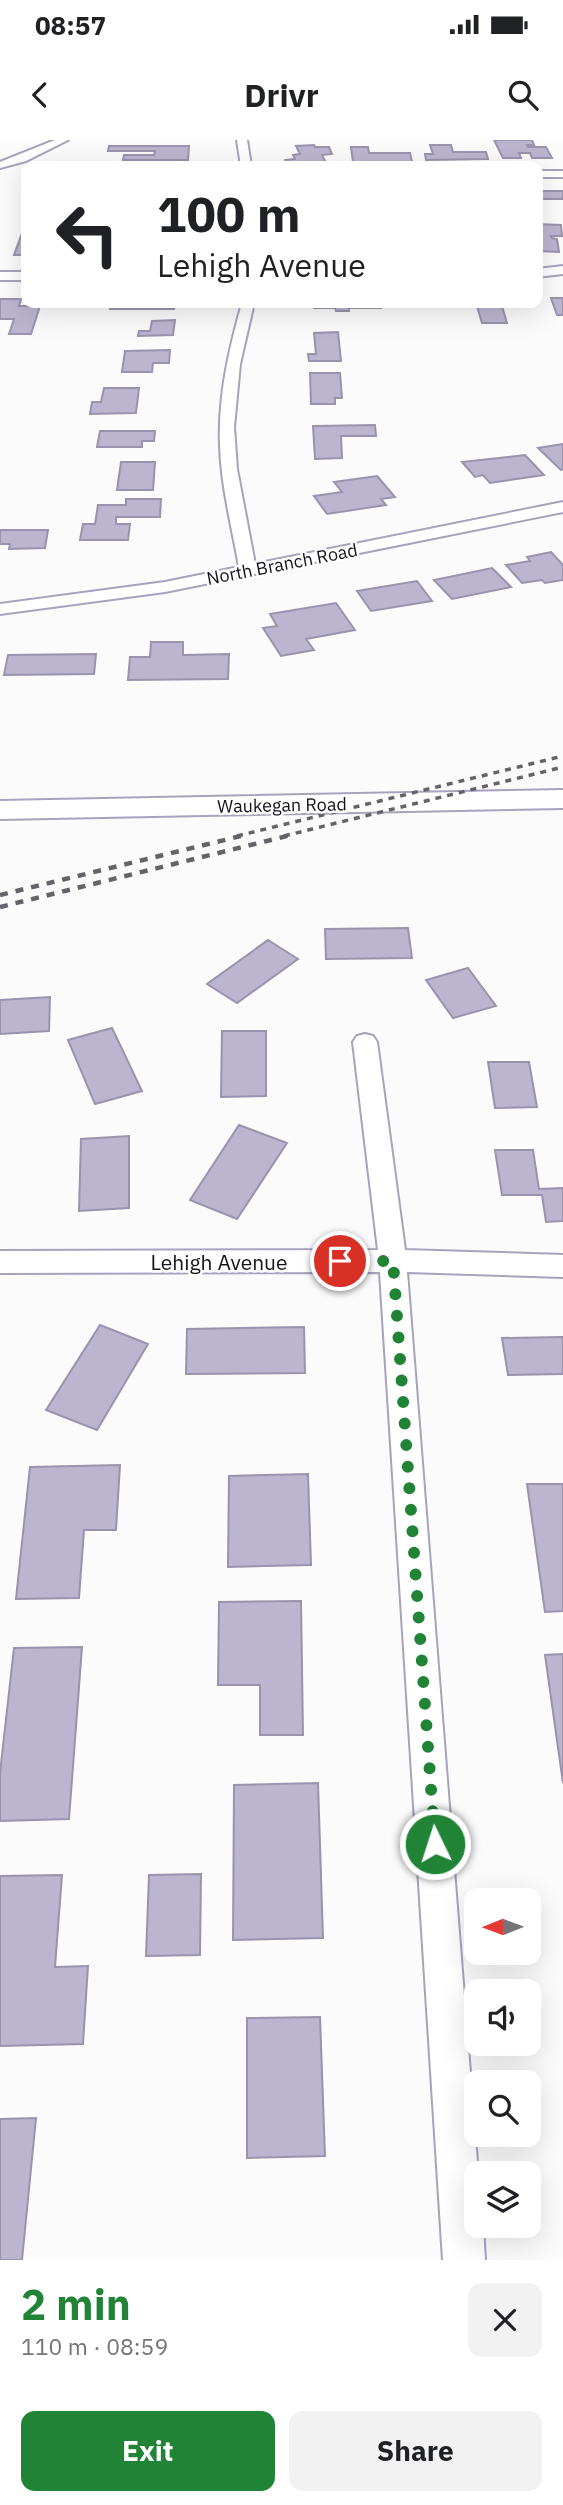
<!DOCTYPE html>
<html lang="en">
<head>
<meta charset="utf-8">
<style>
	body { margin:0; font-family:"IBM Plex Sans",sans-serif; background:#f2f2f2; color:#202124; height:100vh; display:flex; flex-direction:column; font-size:26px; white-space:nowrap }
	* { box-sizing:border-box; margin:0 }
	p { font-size:23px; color:#757577 }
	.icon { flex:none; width:38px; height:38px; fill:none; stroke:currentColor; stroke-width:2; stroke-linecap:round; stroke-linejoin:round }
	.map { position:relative; height:2120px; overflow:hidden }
	.side { display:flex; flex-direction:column; background:#fff; flex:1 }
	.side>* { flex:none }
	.guide { position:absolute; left:21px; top:21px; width:522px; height:147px; border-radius:14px; box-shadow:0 7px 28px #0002; background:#fff; color:#202124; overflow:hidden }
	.needle { width:46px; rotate:269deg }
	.controls { position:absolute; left:464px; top:1748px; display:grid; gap:14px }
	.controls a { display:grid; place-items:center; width:77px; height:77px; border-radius:14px; background:#fff; box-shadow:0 7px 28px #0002; font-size:35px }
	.pin { position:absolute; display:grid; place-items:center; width:60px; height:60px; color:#fff; margin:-30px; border:4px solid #fff; border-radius:50%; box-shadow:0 2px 7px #0007 }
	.me { position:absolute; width:77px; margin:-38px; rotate:356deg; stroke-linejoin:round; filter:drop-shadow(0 0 5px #0008) }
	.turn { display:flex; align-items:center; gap:24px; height:147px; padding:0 21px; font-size:32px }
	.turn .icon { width:91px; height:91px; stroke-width:2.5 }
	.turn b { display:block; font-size:49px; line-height:60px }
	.round { display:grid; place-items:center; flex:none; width:74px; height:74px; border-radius:14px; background:#f2f2f2 }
	.head { display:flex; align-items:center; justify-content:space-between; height:119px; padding:0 21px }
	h1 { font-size:42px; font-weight:700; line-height:52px; color:#208336 }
	.action { display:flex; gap:14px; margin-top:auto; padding:14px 21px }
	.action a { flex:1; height:80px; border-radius:14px; background:#208336; color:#fff; font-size:28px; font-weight:700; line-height:80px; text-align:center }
	.action a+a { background:#f2f2f2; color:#202124 }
	.status { display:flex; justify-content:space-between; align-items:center; height:49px; padding:0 35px; background:#fff; direction:ltr }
	.status svg { height:19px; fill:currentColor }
	header { display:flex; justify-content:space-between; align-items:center; height:91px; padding:0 21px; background:#fff; font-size:32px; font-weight:700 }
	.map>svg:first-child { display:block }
</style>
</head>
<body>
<div class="status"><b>08:57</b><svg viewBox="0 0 49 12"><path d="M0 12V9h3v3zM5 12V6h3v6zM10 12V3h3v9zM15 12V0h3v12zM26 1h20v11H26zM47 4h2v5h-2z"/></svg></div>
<header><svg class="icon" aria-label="back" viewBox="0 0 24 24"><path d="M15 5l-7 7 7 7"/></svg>Drivr<svg class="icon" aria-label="search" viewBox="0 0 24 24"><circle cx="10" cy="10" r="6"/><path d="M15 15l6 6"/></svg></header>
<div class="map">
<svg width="563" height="2120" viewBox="0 0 563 2120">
	<rect width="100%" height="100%" fill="#fbfbfb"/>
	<path fill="#bcb5d0" stroke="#9a93ad" stroke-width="2" d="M 494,0 L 532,0 L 534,5 L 527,5 L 528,7 L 546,7 L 552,18 L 532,18 L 530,13 L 519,13 L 521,18 L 503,18 Z
		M 314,5 L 315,7 L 329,7 L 332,14 L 322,15 L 327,25 L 287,26 L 285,20 L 295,19 L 293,15 L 300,14 L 296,6 Z
		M 430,5 L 451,5 L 453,12 L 486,12 L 488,19 L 426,20 L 425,14 L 433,14 Z
		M 109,6 L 189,6 L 188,20 L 123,20 L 124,15 L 154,15 L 155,11 L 108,11 Z
		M 351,7 L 368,7 L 369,13 L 410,13 L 412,22 L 353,22 Z
		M 537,51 L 563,51 L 563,59 L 537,59 Z
		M 537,84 L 561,85 L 562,96 L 551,96 L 552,98 L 557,99 L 559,112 L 537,111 Z
		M 22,93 L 26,93 L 26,115 L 14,115 Z
		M 551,158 L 563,158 L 563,175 L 557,175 Z
		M 0,159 L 21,159 L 19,166 L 40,166 L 31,194 L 9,194 L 14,179 L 0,179 Z
		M 111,163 L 175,163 L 174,169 L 110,169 Z
		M 314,163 L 380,163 L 381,168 L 349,168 L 349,171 L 336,171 L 335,168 L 314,168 Z
		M 476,163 L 501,163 L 507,183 L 482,183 Z
		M 175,180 L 173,195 L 138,196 L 139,191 L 150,191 L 152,181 Z
		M 338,192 L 341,221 L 309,221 L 308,214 L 316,214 L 314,193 Z
		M 170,210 L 169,223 L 153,223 L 152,232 L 122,232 L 125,211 Z
		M 310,233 L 340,233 L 342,258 L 335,258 L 335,264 L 311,264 Z
		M 104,248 L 139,248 L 136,273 L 90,274 L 92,262 L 101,262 Z
		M 375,285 L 376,296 L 341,296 L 342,318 L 315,319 L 313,286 Z
		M 100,291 L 155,291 L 154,301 L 142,301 L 142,307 L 97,307 Z
		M 563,304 L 563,329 L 561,330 L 538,308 Z
		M 525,315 L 544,335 L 490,343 L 483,335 L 475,337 L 462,322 Z
		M 121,322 L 155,322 L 153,350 L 117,350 Z
		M 377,336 L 395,357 L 381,359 L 386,365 L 327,374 L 314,356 L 342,352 L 334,342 Z
		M 126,359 L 161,359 L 160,377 L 116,377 L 116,384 L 130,384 L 128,400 L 80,400 L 83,384 L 95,384 L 98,365 L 126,365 Z
		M 0,390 L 48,390 L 45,408 L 9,409 L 10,404 L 0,404 Z
		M 551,412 L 563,425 L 563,440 L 545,443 L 542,440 L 522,443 L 506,425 L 530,421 L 527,417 Z
		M 492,428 L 511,447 L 452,459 L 434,440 Z
		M 417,441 L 432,461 L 371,471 L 357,451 Z
		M 336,463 L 355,490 L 306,499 L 314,510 L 281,516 L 263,488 L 277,486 L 270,474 Z
		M 151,502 L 183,502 L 183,515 L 229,514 L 228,539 L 128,540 L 130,517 L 150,517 Z
		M 96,514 L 94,534 L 4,535 L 8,515 Z
		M 408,788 L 412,818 L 326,819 L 325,789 Z
		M 268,800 L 298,819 L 237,863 L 207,844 Z
		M 468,828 L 496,866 L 453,878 L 426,840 Z
		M 50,857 L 49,891 L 0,894 L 0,860 Z
		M 112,888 L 142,951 L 95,964 L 68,900 Z
		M 222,891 L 266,891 L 266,956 L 221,957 Z
		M 488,922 L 529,922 L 537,967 L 495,968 Z
		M 239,985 L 287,1003 L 237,1079 L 190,1060 Z
		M 129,996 L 129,1068 L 79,1071 L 81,999 Z
		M 495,1010 L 533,1010 L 539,1049 L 563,1048 L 563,1081 L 546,1082 L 542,1055 L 502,1055 Z
		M 100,1185 L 148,1204 L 97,1290 L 46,1270 Z
		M 304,1187 L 305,1233 L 186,1234 L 187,1189 Z
		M 563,1197 L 563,1234 L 508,1235 L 502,1198 Z
		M 120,1325 L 116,1390 L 84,1390 L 79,1458 L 16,1459 L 30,1327 Z
		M 308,1334 L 311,1425 L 228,1427 L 229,1336 Z
		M 527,1344 L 563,1344 L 563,1471 L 545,1472 Z
		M 301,1461 L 303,1595 L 260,1595 L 260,1545 L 218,1545 L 219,1462 Z
		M 82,1507 L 69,1679 L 0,1681 L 0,1633 L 14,1508 Z
		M 563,1514 L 563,1643 L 545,1515 Z
		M 318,1643 L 323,1798 L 233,1800 L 234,1645 Z
		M 201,1734 L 200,1815 L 146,1816 L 149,1735 Z
		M 62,1735 L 55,1827 L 88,1826 L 83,1904 L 0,1906 L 0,1736 Z
		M 320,1877 L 325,2016 L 247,2018 L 247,1878 Z
		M 36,1978 L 22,2120 L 0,2120 L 0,1979 Z"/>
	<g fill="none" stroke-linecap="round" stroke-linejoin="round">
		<defs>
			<path id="street" d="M 55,0 L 68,0 L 26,21 L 0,28 L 0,22 Z
				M 237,0 L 247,0 L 251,26 L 241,26 Z
				M 537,31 L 563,31 L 563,37 L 537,37 Z
				M 563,126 L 563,134 L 537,137 L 537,129 Z
				M 0,132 L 26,132 L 26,140 L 0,140 Z
				M 242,163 L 254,163 L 240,224 L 234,287 L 237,329 L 255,424 L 563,362 L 563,372 L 165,452 L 0,474 L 0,464 L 165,442 L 239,427 C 232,387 221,346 220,305 C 218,257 229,209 242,163 Z
				M 365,894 L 373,896 L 377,902 L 405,1110 L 563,1115 L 563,1137 L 407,1132 L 478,2034 L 476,2034 L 476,2086 L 483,2086 L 485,2120 L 443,2120 L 380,1132 L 0,1133 L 0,1111 L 378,1110 L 353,902 L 357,896 Z"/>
			<path id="primary" d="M 563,650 L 563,668 L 0,679 L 0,661 Z"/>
		</defs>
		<use href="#street" stroke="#a9a2bc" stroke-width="4"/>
		<use href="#primary" stroke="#a9a2bc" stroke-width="4"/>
		<use href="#street" fill="#fff" fill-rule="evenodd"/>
		<use href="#primary" fill="#fff" fill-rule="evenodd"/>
		<path stroke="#656369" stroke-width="3.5" stroke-dasharray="6 6" stroke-linecap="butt" d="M 237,696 L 563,616
			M 284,696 L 563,627"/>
		<path stroke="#656369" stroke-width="4.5" stroke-dasharray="8 8" stroke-linecap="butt" d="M 0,755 L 245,695
			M 0,767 L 291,695"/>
	</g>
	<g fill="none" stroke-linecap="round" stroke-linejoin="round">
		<path stroke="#208336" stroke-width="12" stroke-dasharray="0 21.6" d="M 340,1121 L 393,1121 L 435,1704"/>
	</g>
	<g text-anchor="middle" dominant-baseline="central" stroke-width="5" stroke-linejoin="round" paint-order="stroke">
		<g font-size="18" fill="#15121c" stroke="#fff">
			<text transform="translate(282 424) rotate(-11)">North Branch Road</text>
			<text transform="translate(282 665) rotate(-1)">Waukegan Road</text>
		</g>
		<g font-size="21" fill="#15121c" stroke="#fff">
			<text x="219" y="1122">Lehigh Avenue</text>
		</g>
	</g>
</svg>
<div class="controls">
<a><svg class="needle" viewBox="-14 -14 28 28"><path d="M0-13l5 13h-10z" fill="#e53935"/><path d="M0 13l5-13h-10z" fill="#757577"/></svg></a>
<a><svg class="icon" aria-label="sound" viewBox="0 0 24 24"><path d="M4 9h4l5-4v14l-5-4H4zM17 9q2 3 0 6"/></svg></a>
<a><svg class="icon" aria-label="search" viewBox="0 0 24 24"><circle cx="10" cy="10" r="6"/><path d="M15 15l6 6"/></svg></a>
<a><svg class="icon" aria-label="layers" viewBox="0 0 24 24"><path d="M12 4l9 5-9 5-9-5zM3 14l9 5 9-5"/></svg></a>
</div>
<div class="pin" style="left:340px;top:1121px;background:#d93025"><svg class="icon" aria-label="arrive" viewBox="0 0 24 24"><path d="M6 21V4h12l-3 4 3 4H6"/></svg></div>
<svg class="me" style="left:435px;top:1704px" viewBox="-20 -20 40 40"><circle r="17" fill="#208336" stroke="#fff" stroke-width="3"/><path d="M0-11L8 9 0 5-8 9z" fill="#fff"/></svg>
<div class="guide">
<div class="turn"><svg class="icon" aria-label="left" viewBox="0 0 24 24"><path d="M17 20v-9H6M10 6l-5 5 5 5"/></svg><div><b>100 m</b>Lehigh Avenue</div></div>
</div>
</div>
<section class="side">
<div class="head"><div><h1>2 min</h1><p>110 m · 08:59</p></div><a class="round"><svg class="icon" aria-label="close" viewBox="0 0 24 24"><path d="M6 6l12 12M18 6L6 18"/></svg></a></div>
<div class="action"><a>Exit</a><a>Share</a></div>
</section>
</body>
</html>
